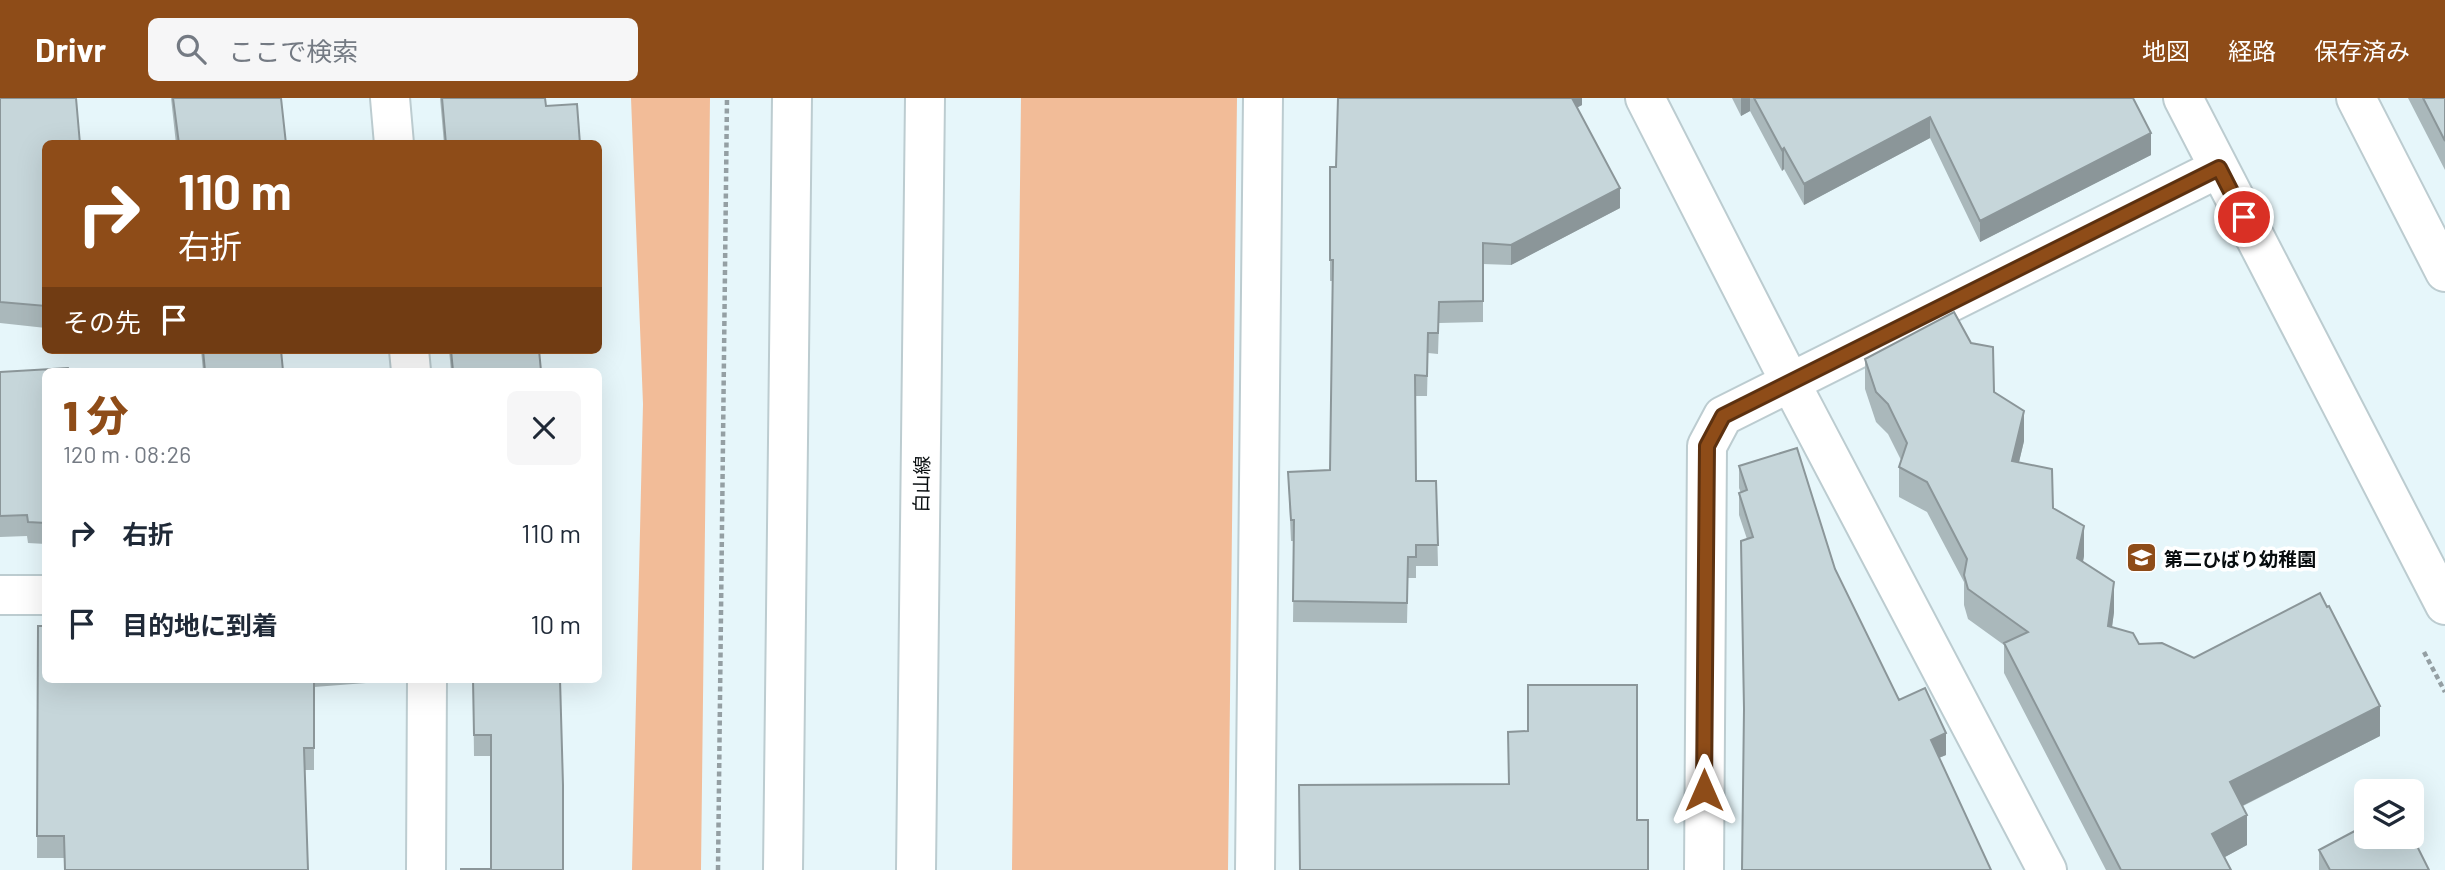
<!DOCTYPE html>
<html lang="ja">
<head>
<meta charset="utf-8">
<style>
	body { margin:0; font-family:Barlow,"Noto Sans JP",sans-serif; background:#f6f6f7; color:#1f2937; height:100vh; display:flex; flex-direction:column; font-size:26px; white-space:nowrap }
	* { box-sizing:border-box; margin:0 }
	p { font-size:23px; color:#747a83 }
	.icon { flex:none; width:38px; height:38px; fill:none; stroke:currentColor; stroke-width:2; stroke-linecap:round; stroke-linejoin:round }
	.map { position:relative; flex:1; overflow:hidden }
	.drawer { position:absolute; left:42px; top:270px; width:560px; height:315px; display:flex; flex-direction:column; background:#fff; border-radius:10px; box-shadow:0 7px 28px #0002 }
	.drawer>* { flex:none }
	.guide { position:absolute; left:42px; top:42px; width:560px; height:214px; border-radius:10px; box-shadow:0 7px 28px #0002; background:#8e4c18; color:#fff; overflow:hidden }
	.fabs { position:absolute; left:2354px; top:681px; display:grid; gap:14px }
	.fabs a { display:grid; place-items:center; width:70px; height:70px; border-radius:10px; background:#fff; box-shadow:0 7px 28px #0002; font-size:35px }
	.pin { position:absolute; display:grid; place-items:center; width:60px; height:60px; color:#fff; margin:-30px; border:4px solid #fff; border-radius:50%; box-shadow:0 2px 7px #0007 }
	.me { position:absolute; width:77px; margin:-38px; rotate:0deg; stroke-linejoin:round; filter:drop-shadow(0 0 5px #0008) }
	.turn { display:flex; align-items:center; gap:24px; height:147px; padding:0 21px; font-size:32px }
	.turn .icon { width:91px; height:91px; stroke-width:2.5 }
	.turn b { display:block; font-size:49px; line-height:60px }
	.then { display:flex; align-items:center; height:66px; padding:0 21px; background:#0003; gap:14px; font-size:26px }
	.round { display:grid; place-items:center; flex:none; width:74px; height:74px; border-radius:10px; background:#f6f6f7 }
	.summary { display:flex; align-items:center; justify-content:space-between; height:119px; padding:0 21px }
	h1 { font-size:42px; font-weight:800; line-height:52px; color:#8e4c18 }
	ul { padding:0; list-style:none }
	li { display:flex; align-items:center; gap:21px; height:91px; padding:0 21px }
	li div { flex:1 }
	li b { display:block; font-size:26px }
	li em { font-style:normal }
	header { display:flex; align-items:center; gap:42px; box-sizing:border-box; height:98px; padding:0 35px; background:#8e4c18; color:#fff }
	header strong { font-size:33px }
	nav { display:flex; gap:38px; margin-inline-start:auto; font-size:24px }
	.search { width:490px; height:63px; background:#f6f6f7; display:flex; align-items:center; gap:18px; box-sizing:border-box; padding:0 24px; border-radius:10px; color:#747a83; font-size:26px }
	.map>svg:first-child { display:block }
</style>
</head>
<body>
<header>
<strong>Drivr</strong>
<div class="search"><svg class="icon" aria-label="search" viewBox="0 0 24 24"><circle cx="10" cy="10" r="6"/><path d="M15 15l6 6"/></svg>ここで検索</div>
<nav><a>地図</a><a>経路</a><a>保存済み</a></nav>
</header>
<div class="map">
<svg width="2445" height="772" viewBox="0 0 2445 772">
	<rect width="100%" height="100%" fill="#e6f6fa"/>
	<path fill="#f2bc98" d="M 631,0 L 710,0 L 701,772 L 632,772 L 643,306 Z
		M 1021,0 L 1237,0 L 1228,772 L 1012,772 Z"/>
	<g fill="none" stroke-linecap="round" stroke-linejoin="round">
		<defs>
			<path id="minor" d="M 390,0 L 394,46
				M 1645,0 L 1790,284 L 2047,772
				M 2183,0 L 2445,507
				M 2356,0 L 2445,174
				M 409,252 L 411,273
				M 0,497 L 46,497
				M 426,772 L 427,581
				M 783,772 L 792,0
				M 916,772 L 925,0
				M 1255,772 L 1263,0
				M 1704,772 L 1707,348 L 1723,318 L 2219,70"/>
		</defs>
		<use href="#minor" stroke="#bcccd0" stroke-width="42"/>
		<path stroke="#949fa3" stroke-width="4.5" stroke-dasharray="5 3.5" stroke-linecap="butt" d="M 2424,554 L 2445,594
			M 718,772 L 727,0"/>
		<use href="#minor" stroke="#fff" stroke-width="38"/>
	</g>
	<path fill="#aab8bb" d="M 0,0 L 46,46 L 46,230 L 0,225 Z
		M 171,0 L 281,0 L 286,46 L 176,46 Z
		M 440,0 L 545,0 L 546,8 L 580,46 L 444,46 Z
		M 1582,0 L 1582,7 L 1577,9 L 1620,110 L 1511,167 L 1483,166 L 1483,224 L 1439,225 L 1438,256 L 1428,255 L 1427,298 L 1415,298 L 1416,383 L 1436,383 L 1438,468 L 1416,468 L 1416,480 L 1408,480 L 1407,525 L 1293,524 L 1294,443 L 1291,443 L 1288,374 L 1330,372 L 1333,183 L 1330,183 L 1330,69 L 1336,69 Z
		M 1732,0 L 2133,0 L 2151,57 L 1980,144 L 1930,40 L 1804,107 L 1784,71 L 1782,73 L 1750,13 L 1741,18 Z
		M 2408,0 L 2445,0 L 2445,72 Z
		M 201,252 L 281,252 L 283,273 L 203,273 Z
		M 449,252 L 539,252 L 541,273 L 451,273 Z
		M 1865,261 L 1994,294 L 2024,343 L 2019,364 L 2053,410 L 2084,458 L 2083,464 L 2114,514 L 2112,529 L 2139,546 L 2194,560 L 2380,638 L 2243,708 L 2247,747 L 2225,759 L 2231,772 L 2106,772 L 2004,575 L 2004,547 L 1968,521 L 1964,507 L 1964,484 L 1927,414 L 1899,399 L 1899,369 L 1901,362 L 1888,336 L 1876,324 L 1865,291 Z
		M 46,273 L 46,446 L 28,445 L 27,438 L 0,439 L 0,274 Z
		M 1739,368 L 1835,471 L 1899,602 L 1946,657 L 1939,660 L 1747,441 L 1739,417 L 1739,395 L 1741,395 L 1739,390 Z
		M 38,528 L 46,581 L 405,581 L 405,582 L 314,589 L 314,672 L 305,672 L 64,760 L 37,760 Z
		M 473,581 L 560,581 L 491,771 L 491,658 L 474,658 Z
		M 2319,752 L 2429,772 L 2319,772 Z"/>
	<path fill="#8b9699" d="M 1569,0 L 1582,0 L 1582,7 L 1569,14 Z
		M 1741,0 L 1750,0 L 1750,13 L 1741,18 Z
		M 1930,19 L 1930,40 L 1804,107 L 1804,86 Z
		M 2151,35 L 2151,57 L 1980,144 L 1980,123 Z
		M 1784,50 L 1784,71 L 1782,73 L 1782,52 Z
		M 1620,90 L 1620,110 L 1511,167 L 1511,147 Z
		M 2024,313 L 2024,343 L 2012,393 L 2012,363 Z
		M 2084,428 L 2084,458 L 2077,490 L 2077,460 Z
		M 2114,484 L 2114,514 L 2108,558 L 2108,528 Z
		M 2380,608 L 2380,638 L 2230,714 L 2230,684 Z
		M 1946,635 L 1946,657 L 1931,663 L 1931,642 Z
		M 2247,717 L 2247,747 L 2212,766 L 2212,736 Z"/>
	<path fill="#c6d6da" stroke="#8b9699" stroke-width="2" d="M 0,0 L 76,0 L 80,46 L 46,46 L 46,208 L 0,204 Z
		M 173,0 L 281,0 L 286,46 L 179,46 Z
		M 442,0 L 545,0 L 546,8 L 577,6 L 580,46 L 446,46 Z
		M 1338,0 L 1572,0 L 1620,90 L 1511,147 L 1483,145 L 1483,203 L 1439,204 L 1438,235 L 1428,235 L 1427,278 L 1415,277 L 1416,383 L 1436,383 L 1438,447 L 1416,447 L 1416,459 L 1408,459 L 1407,505 L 1293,503 L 1294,422 L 1291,422 L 1288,374 L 1330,372 L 1333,162 L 1330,162 L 1330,69 L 1336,69 Z
		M 1754,0 L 2133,0 L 2151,35 L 1980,123 L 1930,19 L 1804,86 L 1784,50 L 1782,52 Z
		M 2423,0 L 2445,0 L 2445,43 Z
		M 1954,214 L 1971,245 L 1993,249 L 1994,294 L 2024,313 L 2012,363 L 2052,371 L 2053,410 L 2084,428 L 2077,460 L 2114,484 L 2108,528 L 2133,535 L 2139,546 L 2162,545 L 2194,560 L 2320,495 L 2327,509 L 2329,508 L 2380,608 L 2230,684 L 2247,717 L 2212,736 L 2231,772 L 2121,772 L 2004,545 L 2028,534 L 1968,491 L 1964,477 L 1967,461 L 1927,384 L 1899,369 L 1907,345 L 1888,306 L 1876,294 L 1865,261 Z
		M 203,252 L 281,252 L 283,273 L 205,273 Z
		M 451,252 L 539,252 L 541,273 L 453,273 Z
		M 68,270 L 69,273 L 46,273 L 46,425 L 28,424 L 27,417 L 0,418 L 0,274 Z
		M 1797,350 L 1835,471 L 1899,602 L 1925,590 L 1946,635 L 1931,642 L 1991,772 L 1742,772 L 1744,611 L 1741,443 L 1753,439 L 1739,395 L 1747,392 L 1739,368 Z
		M 38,528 L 46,528 L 46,581 L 314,581 L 314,650 L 304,650 L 308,772 L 65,772 L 64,738 L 37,738 Z
		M 473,581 L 560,581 L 563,687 L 563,772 L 461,772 L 461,771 L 491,771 L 491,637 L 474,637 Z
		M 1528,587 L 1637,587 L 1637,722 L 1648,722 L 1648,772 L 1300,772 L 1299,687 L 1509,686 L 1508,634 L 1528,633 Z
		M 2366,727 L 2366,738 L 2412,738 L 2429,772 L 2330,772 L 2319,752 Z"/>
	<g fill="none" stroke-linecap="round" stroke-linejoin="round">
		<defs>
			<path id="route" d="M 1704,692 L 1707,348 L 1723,318 L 2219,70 L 2244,119"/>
		</defs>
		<use href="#route" stroke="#5c3110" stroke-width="18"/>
		<use href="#route" stroke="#8e4c18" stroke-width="12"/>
	</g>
	<defs>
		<symbol id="school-square" viewBox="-11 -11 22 22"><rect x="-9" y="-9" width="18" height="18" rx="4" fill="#8e4c18" stroke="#fff"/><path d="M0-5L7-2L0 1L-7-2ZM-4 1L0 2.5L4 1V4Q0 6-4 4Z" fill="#fff"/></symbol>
	</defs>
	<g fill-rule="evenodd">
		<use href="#school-square" x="2124" y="442" width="35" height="35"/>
	</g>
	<g text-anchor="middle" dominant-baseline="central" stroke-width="7" stroke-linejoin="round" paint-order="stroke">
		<g font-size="19" fill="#070c0e" stroke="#fff">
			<text transform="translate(921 386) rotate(-89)">白山線</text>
		</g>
		<g font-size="19" font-weight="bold" fill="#070c0e" stroke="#fff" text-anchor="start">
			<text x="2164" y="460">第二ひばり幼稚園</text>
		</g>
	</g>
</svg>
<div class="fabs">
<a><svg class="icon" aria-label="layers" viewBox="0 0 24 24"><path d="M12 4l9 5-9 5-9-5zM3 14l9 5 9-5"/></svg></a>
</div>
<div class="pin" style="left:2244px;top:119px;background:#d93025"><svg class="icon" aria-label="arrive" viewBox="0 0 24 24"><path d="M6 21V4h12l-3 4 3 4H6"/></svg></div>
<svg class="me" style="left:1704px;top:692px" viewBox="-20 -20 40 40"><path d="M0-17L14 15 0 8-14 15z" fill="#8e4c18" stroke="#fff" stroke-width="4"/></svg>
<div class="guide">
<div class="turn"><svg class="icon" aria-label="right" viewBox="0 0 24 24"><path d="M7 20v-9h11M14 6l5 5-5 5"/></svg><div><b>110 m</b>右折</div></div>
<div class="then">その先<svg class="icon" aria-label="arrive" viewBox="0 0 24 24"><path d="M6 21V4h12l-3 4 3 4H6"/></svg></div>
</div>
<section class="drawer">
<div class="summary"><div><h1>1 分</h1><p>120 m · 08:26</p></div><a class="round"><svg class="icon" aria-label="close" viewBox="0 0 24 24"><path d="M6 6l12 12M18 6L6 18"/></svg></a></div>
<ul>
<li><svg class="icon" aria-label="right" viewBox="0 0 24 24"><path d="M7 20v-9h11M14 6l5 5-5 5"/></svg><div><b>右折</b></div><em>110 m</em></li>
<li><svg class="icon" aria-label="arrive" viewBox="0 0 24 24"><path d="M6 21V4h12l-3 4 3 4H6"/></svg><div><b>目的地に到着</b></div><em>10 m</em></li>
</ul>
</section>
</div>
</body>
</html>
